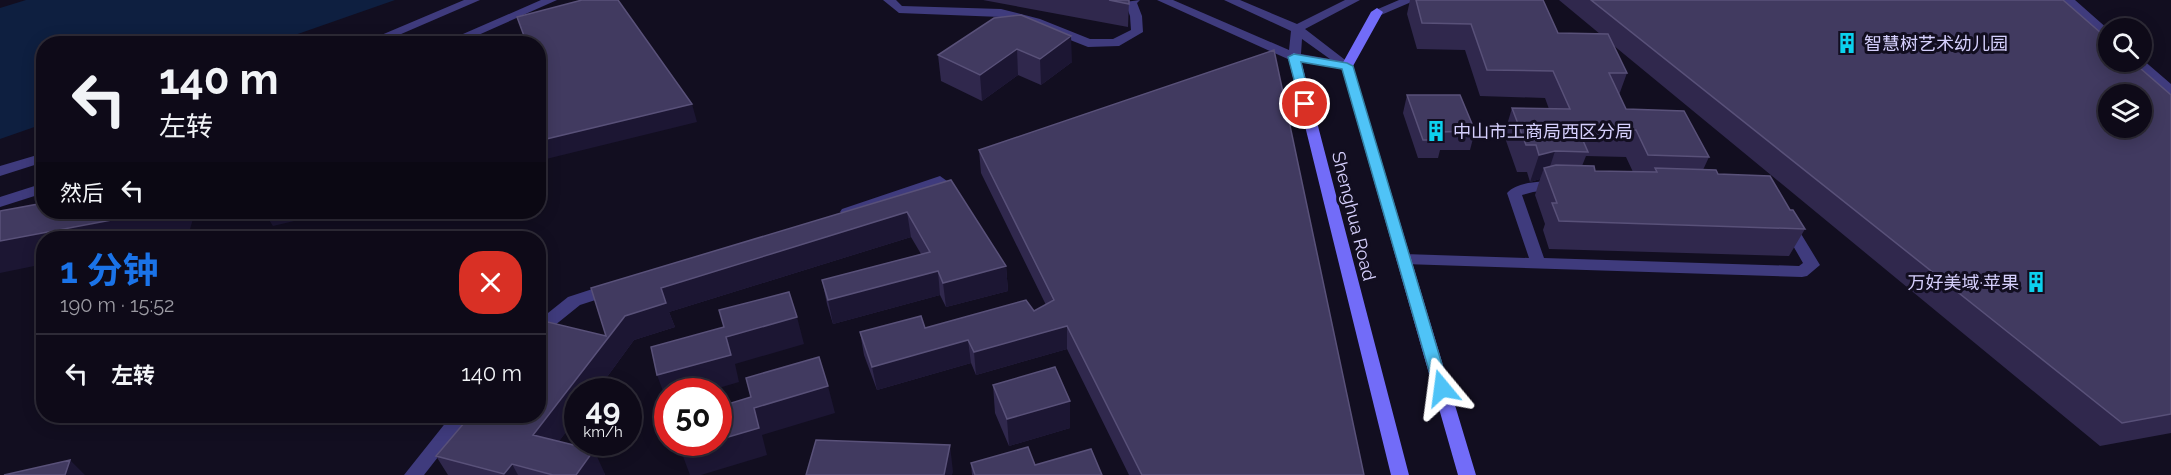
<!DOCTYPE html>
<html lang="zh">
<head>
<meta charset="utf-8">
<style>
	body { margin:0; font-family:Raleway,"Noto Sans SC",sans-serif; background:#1c1825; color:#f1f3f6; height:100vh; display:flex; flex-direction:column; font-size:22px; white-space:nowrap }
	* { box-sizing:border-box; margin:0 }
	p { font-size:20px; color:#9b9aa2 }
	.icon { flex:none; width:33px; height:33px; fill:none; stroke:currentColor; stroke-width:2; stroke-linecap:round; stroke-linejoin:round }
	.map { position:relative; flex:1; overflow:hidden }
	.panel { position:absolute; left:36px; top:231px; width:510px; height:192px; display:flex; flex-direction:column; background:#0e0a18; border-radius:24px; box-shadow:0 3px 15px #0003,0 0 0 2px #2e2b37 }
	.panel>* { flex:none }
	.top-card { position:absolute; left:36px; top:36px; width:510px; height:183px; border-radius:24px; box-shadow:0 3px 15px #0003,0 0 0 2px #2e2b37; background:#0e0a18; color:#f1f3f6; overflow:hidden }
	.controls { position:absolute; left:2098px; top:18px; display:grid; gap:12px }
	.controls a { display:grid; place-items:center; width:54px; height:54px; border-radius:50%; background:#0e0a18; box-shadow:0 3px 15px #0003,0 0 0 2px #2e2b37; font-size:30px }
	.speed { position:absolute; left:564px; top:378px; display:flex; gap:12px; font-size:30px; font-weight:700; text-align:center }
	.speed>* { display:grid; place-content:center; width:78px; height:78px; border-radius:50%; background:#0e0a18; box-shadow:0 3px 15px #0003,0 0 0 2px #2e2b37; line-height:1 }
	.speed small { font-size:15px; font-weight:400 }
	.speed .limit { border:9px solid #d22; background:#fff; color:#111 }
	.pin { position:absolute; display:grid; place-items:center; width:51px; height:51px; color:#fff; margin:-26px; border:3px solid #fff; border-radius:50%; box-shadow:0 2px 6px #0007 }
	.me { position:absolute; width:66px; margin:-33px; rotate:344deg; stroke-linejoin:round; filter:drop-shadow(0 0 4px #0008) }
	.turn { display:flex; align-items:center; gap:21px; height:126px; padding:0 24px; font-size:27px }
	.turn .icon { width:78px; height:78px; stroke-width:2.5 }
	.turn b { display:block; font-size:42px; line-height:51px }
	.then { display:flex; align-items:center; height:57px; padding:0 24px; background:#0003; gap:12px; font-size:22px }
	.round { display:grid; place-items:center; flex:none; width:63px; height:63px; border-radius:24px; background:#1c1825 }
	.overview { display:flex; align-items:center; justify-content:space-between; height:102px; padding:0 24px }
	h1 { font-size:36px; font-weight:700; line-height:45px; color:#1a73e8 }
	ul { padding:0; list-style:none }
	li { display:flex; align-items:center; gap:18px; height:78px; padding:0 24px; border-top:2px solid #2e2b37 }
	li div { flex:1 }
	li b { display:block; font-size:22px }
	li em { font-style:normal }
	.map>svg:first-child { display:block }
</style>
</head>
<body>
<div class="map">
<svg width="2171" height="475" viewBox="0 0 2171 475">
	<rect width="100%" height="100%" fill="#120e20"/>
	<path fill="#0e1f40" d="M 26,0 L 395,0 L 272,43 L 44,44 L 43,124 L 0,139 L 0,8 Z"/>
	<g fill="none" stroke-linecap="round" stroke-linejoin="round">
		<path fill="#3f3b7d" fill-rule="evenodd" d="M 883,0 L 896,0 L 902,6 L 1001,9 L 1040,19 L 1090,39 L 1113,39 L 1131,30 L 1130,16 L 1125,2 L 1140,0 L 1137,3 L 1142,16 L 1143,32 L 1119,46 L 1088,47 L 1032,25 L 1001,17 L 899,13 Z
			M 940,176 L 947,181 L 945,184 L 847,217 L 840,212 L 842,209 Z
			M 1557,180 L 1564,185 L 1562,188 L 1533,192 L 1522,195 L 1544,258 L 1799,266 L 1803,263 L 1780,223 L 1787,218 L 1792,219 L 1820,265 L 1807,276 L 1802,277 L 1404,264 L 1399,263 L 1396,259 L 1399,255 L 1404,254 L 1529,258 L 1507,193 C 1518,181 1541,182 1557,180 Z
			M 611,283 L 617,285 L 619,289 L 617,293 L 580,305 L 544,334 L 538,336 L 538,321 L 568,297 Z
			M 451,416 L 470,416 L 424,475 L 404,475 Z"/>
		<path fill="#3f3b7d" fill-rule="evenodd" d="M 464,0 L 480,0 L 378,44 L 360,44 Z
			M 541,0 L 557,0 L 458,44 L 440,44 Z
			M 1157,0 L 1173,0 L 1289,50 L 1291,31 L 1224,0 L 1240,0 L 1297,24 L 1345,0 L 1360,0 L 1305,29 L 1353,66 L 1347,70 L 1290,60 ZM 1302,39 L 1330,59 L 1301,54 Z
			M 1399,0 L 1416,0 L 1381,15 L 1373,15 L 1371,12 Z
			M 2062,0 L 2075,0 L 2109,30 L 2109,40 L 2105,39 Z
			M 2142,59 L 2171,84 L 2171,95 L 2166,94 L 2132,62 L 2142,62 Z
			M 44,153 L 44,162 L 0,176 L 0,166 Z
			M 44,183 L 44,193 L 0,207 L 0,197 Z"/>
		<path fill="#726cf8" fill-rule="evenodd" d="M 1377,8 L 1383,12 L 1353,66 L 1476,475 L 1458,475 L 1341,66 L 1371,12 Z
			M 1294,53 L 1300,57 L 1409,475 L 1391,475 L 1288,57 Z"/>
	</g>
	<path fill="#30284d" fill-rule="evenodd" d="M 983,0 L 1129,0 L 1128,27 Z
		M 1410,0 L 1543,0 L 1558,33 L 1600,34 L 1559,0 L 2063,0 L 2171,95 L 2171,433 L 2100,446 L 1613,45 L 1627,73 L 1619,95 L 1626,109 L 1709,157 L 1703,170 L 1718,174 L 1790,210 L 1805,229 L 1789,256 L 1549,249 L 1543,230 L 1545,224 L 1535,195 L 1540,179 L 1530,182 L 1527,172 L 1517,172 L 1504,135 L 1512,108 L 1549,109 L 1545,98 L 1480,96 L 1465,50 L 1417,49 L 1407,14 ZM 1586,156 L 1626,157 L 1633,172 L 1595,171 L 1582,166 Z
		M 994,18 L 1072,62 L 1041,85 L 1018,75 L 982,101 L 941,81 L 938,55 Z
		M 1407,95 L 1475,131 L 1470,150 L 1440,150 L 1438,158 L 1418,158 L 1403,113 Z
		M 979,150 L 1364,475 L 1129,475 L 1067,349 L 976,375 L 971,363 L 877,390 L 864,355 L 860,332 L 925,328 L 1034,311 L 1046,305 L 981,173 Z
		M 951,180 L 1006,266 L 1008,291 L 946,307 L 940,295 L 833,324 L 827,304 L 822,280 L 921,254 L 911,237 L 669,312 L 675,327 L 634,340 L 596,392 L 578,392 L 578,416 L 559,441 L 605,474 L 604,475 L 448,475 L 436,456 L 606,336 Z
		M 993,385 L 1070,401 L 1070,428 L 1009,446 L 995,413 Z
		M 971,463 L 1035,465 L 1102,475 L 972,475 Z"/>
	<path fill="#1c1633" d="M 1071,36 L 1072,62 L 1041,85 L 1040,59 Z
		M 1017,49 L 1018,75 L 982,101 L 980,75 Z
		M 692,104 L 697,122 L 538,161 L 538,141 Z
		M 1555,151 L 1547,176 L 1544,168 L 1540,179 L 1530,182 L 1539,155 Z
		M 154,212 L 195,212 L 188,236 L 174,238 L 44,238 L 44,264 L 0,273 L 0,241 Z
		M 264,212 L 332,212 L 273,226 Z
		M 907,212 L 911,237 L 669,312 L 675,327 L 634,340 L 596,392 L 578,392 L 578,416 L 546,459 L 533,435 L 625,316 L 661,288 Z
		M 1006,266 L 1008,291 L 946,307 L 943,283 Z
		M 938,271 L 940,295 L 833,324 L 828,300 Z
		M 797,317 L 804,344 L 735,364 L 739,382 L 705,392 L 668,392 L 668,402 L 667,402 L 657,375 L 726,337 Z
		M 1067,326 L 1067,349 L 976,375 L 974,352 Z
		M 968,340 L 971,363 L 877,390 L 872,367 Z
		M 828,386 L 835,413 L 762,435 L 767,455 L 701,475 L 690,475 L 681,451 L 710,442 L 718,442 L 718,440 L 754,408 Z
		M 1070,401 L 1070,428 L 1009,446 L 1007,419 Z
		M 950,445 L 953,472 L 952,475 L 944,475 Z
		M 594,450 L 605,474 L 604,475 L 576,475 Z
		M 70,460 L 85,475 L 65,475 Z
		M 512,464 L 518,475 L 504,475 L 504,474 Z"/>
	<path fill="#413a60" stroke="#595179" stroke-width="1.5" fill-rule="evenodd" d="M 582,0 L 618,0 L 692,104 L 538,141 L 538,44 L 527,44 L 517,17 Z
		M 1109,0 L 1129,0 L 1129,4 Z
		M 1416,0 L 1543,0 L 1558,33 L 1608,34 L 1627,73 L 1609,73 L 1626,109 L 1684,111 L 1709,157 L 1648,155 L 1636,130 L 1578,129 L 1588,152 L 1555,151 L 1539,155 L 1536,145 L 1526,145 L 1512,108 L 1570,109 L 1553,71 L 1487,70 L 1471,24 L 1422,23 Z
		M 1591,0 L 2063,0 L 2109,40 L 2109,62 L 2133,62 L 2171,95 L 2171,414 L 2122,423 ZM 2109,94 L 2142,94 L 2142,128 L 2109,128 Z
		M 1021,15 L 1071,36 L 1040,59 L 1017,49 L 980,75 L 938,55 L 994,18 Z
		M 1274,50 L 1364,475 L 1142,475 L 1067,326 L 974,352 L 968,340 L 872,367 L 860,332 L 921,316 L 925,328 L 1026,300 L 1034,311 L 1054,300 L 979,150 Z
		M 1407,95 L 1460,95 L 1475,131 L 1440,132 L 1443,140 L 1423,140 Z
		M 1556,165 L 1594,166 L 1595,171 L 1657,172 L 1655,168 L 1716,170 L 1718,174 L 1770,176 L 1790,210 L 1793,210 L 1805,229 L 1559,221 L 1552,203 L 1557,203 L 1544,168 Z
		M 951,180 L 1006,266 L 943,283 L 938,271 L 828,300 L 822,280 L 930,252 L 907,212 L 661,288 L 666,303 L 625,316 L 533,435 L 594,450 L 576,475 L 553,475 L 512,464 L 504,474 L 436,456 L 470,416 L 538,416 L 538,334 L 548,322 L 606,336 L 591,288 Z
		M 44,203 L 44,212 L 154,212 L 0,241 L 0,211 Z
		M 789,292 L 797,317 L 726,337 L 731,355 L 657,375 L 651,347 L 724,327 L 719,310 Z
		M 819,357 L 828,386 L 754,408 L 759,428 L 718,440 L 718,407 L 751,397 L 746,378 Z
		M 1055,367 L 1070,401 L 1007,419 L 993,385 Z
		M 816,440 L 950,445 L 944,475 L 806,475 Z
		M 679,442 L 710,442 L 681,451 Z
		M 1028,447 L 1035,465 L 1091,449 L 1102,475 L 975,475 L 971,463 Z
		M 70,460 L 65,475 L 4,475 Z"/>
	<path fill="#4fc3f7" stroke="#337fa1" stroke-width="1.5" d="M 1294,54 L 1347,63 L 1353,66 L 1449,388 L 1447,393 L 1436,393 L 1434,388 L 1342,69 L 1301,62 L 1311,104 L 1310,106 L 1301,106 L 1288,57 Z"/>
	<defs>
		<symbol id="building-bare" viewBox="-9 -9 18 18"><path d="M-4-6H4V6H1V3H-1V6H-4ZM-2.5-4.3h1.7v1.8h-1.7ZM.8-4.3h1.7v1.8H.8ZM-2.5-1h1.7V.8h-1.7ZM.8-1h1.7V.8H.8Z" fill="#0cd1ed" stroke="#120e20" stroke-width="2.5" paint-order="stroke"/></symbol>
	</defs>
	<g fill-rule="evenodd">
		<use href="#building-bare" x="1832" y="28" width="30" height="30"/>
		<use href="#building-bare" x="1421" y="116" width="30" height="30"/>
		<use href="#building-bare" x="2021" y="267" width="30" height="30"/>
	</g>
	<g text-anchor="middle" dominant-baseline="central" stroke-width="6" stroke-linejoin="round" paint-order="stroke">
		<g font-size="18" fill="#d6d0fd" stroke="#120e20" text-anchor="start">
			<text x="1864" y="43">智慧树艺术幼儿园</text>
			<text x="1453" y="131">中山市工商局西区分局</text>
			<text x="2019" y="282" text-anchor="end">万好美域·苹果</text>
		</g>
		<g font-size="18" fill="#d6d0fd" stroke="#120e20">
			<text transform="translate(1354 216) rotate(76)">Shenghua Road</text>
		</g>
	</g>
</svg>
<div class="controls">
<a><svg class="icon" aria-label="search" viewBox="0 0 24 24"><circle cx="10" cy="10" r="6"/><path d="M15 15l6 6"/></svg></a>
<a><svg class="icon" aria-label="layers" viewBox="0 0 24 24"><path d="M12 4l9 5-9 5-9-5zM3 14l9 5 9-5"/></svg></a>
</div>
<div class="speed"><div>49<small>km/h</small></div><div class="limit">50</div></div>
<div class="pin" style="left:1305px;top:104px;background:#d93025"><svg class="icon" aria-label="arrive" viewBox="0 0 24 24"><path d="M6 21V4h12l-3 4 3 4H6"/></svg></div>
<svg class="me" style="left:1442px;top:388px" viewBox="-20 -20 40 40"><path d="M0-17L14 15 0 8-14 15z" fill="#4fc3f7" stroke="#fff" stroke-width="4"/></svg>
<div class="top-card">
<div class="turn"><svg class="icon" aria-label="left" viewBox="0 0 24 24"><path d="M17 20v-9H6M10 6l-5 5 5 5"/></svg><div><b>140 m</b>左转</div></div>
<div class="then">然后<svg class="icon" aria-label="left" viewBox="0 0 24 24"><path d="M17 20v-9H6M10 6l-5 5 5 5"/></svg></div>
</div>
<section class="panel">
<div class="overview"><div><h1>1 分钟</h1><p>190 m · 15:52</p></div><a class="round" style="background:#d93025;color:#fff"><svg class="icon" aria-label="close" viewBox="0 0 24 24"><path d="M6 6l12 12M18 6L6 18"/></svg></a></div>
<ul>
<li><svg class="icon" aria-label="left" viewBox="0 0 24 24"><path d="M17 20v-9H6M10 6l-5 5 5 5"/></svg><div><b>左转</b></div><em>140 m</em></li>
</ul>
</section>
</div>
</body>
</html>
